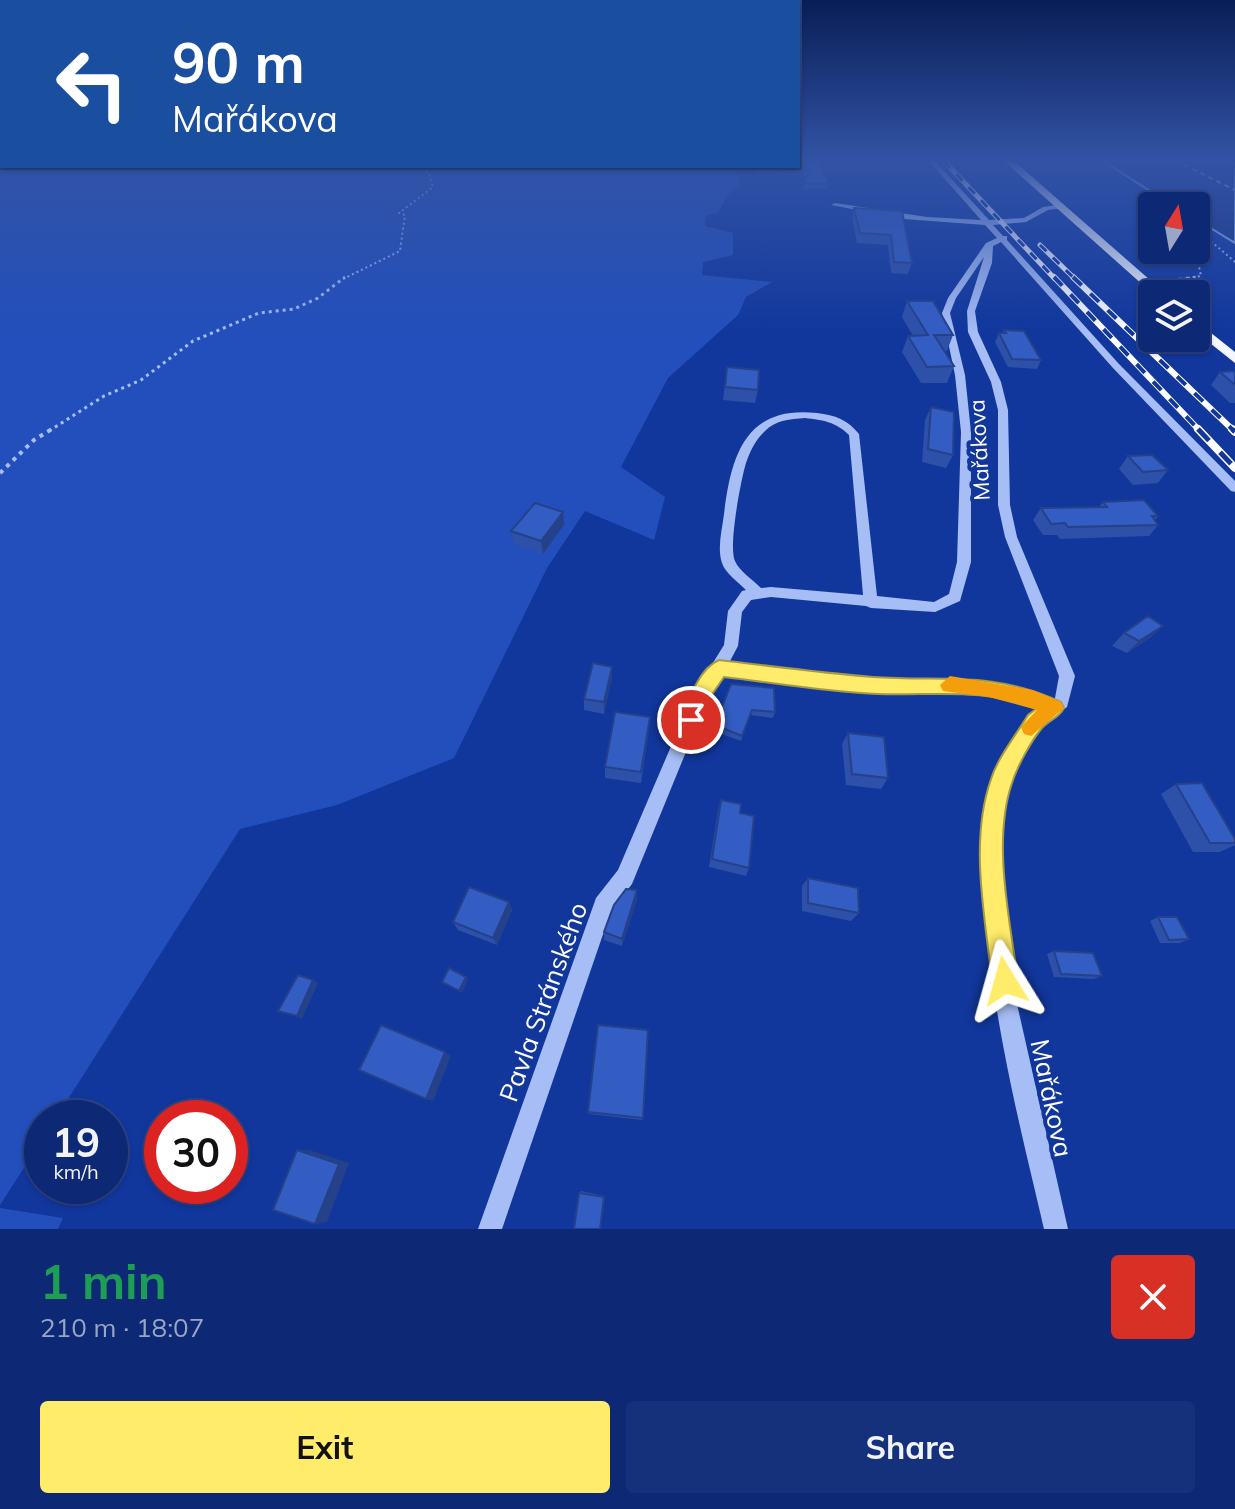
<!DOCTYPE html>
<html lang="en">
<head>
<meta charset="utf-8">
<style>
	body { margin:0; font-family:Mulish,sans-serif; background:#16317b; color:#f1f3f6; height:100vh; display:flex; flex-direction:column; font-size:30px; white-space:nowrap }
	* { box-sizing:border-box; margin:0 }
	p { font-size:26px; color:#9aa6c5 }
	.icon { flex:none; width:44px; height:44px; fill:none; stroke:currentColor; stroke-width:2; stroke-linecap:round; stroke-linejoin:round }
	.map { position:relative; height:1229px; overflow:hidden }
	.side { display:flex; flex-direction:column; background:#0d2976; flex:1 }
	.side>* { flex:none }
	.guide { position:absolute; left:0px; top:0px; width:800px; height:168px; box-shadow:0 2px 6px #0004,0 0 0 2px #2d4588; background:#1a4fa0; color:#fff; overflow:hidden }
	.needle { width:52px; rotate:11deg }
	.controls { position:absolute; left:1138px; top:192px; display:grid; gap:16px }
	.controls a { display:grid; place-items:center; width:72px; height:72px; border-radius:8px; background:#0d2976; box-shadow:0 2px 6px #0004,0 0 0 2px #2d4588; font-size:40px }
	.speed { position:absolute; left:24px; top:1100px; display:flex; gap:16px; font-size:40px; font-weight:700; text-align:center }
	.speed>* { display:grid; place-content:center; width:104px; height:104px; border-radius:50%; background:#0d2976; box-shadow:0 2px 6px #0004,0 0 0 2px #2d4588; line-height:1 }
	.speed small { font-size:20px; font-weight:400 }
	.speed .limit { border:12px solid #d22; background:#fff; color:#111 }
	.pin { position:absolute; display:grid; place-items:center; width:68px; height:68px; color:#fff; margin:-34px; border:4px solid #fff; border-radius:50%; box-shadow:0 2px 8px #0007 }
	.me { position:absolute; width:88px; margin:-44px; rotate:352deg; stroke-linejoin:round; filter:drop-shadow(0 0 6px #0008) }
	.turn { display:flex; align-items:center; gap:28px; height:168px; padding:0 40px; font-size:36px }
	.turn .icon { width:104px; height:104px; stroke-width:2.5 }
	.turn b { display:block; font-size:56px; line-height:68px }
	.round { display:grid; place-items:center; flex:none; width:84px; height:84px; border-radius:8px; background:#16317b }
	.headline { display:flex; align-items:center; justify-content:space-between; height:136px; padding:0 40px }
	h1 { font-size:48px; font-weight:700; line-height:60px; color:#1e9e55 }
	.cta { display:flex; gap:16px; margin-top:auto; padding:16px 40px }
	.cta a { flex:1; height:92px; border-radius:8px; background:#ffec6a; color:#111; font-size:32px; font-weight:700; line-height:92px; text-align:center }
	.cta a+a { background:#16317b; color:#f1f3f6 }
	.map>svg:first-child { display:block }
</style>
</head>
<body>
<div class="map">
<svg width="1235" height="1229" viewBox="0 0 1235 1229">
	<rect width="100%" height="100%" fill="#11379d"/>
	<path fill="#234fbc" d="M 0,161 L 2,166 L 737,166 L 739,185 L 727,196 L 718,213 L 706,216 L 705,226 L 733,233 L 733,255 L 703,262 L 702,275 L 772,282 L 746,297 L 738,315 L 668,378 L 621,467 L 665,497 L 654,540 L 585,511 L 547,568 L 454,758 L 337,805 L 240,829 L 56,1118 L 42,1118 L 42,1140 L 0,1205 Z
		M 0,1208 L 63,1218 L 58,1229 L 0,1229 Z"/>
	<path fill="#183483" stroke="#98b5f8" stroke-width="2" d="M 1103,161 L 1227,161 L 1235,165 L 1235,243 L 1196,219 L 1196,206 L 1174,206 Z"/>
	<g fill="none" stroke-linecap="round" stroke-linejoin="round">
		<path stroke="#b3c8fb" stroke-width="2" stroke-dasharray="5 4" stroke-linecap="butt" d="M 1176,161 L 1235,190"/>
		<path stroke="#a6bdf5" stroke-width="2" stroke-dasharray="2 3" stroke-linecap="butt" d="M 1196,238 L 1213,243 L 1235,262
			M 343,279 L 400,251 L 405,215 L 399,213 L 433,187 L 429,175 L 420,166
			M 1183,279 L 1201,276 L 1198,262 L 1184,250"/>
		<path stroke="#a6bdf5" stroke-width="3" stroke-dasharray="3 4" stroke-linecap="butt" d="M 1165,281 L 1197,277
			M 49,431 L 104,396 L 141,380 L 193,341 L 259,313 L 294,309 L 318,298 L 345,277"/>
		<path stroke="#a6bdf5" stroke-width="4" stroke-dasharray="4 5" stroke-linecap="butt" d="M 0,473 L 34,440 L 52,429"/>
		<path fill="#a6bdf5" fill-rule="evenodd" d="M 929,161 L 935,161 L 989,220 L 1024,218 L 1043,207 L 1063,204 L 1063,208 L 1048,210 L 1026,222 L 993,225 L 1003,236 L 1007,236 L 1007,240 L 1119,364 L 1235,481 L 1235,492 L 1231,491 L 1113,368 L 1001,242 L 993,246 L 992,263 L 975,311 L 978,332 L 1001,382 L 1008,410 L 1010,505 L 1017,537 L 1075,676 L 1067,707 L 1038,729 L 1014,772 L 1009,783 L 1002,830 L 1002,884 L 1007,943 L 1017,1004 L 1068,1229 L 1044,1229 C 1018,1112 926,793 1039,709 L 986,696 L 854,690 L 722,674 L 708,698 L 632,884 L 611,911 L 502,1229 L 478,1229 L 596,898 L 618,870 L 693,695 L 724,645 L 728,611 L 742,591 L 746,590 C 738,582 725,573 722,563 C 717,548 722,530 724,514 C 731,455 746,405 817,413 C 835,415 848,420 859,434 L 877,596 L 934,602 L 949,594 L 957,562 L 961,432 L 955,375 L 942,313 L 948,298 L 986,243 L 997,238 L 985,225 L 904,219 L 831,205 L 835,203 L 927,217 L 981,220 ZM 984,257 L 967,311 L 968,332 L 991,382 L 998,410 L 998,505 L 1005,537 L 1059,676 L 1055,698 L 1052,700 C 992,678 932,683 870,678 C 822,675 776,666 729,663 L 738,646 L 742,612 L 751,600 L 771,597 L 866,606 L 871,608 L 935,612 L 960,601 L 971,562 L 971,432 L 965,375 L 950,313 L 956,298 ZM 805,418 C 823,420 836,422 849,435 L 863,595 L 771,587 L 761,588 C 753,580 739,571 735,561 C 728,547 741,479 746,463 C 750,451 756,439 765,431 C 776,420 790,419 805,418 Z"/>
		<path fill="#f4f7ff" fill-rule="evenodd" d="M 1004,161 L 1014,161 L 1166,294 L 1153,294 Z
			M 1196,321 L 1235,352 L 1235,363 L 1196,332 Z"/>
		<defs>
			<path id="rail-far2" d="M 944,161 L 1055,279
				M 1040,245 L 1075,279"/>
			<path id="rail-far1" d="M 1054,277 L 1200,431
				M 1073,277 L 1234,431"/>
			<path id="rail" d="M 1198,429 L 1235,468
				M 1232,429 L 1235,432"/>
		</defs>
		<use href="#rail-far2" stroke="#fff" stroke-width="5"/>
		<use href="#rail-far1" stroke="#fff" stroke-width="6"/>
		<use href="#rail" stroke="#fff" stroke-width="8"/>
		<use href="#rail-far2" stroke="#11379d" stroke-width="3" stroke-dasharray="9" stroke-linecap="butt"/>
		<use href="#rail-far1" stroke="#11379d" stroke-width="4" stroke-dasharray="12" stroke-linecap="butt"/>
		<use href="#rail" stroke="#11379d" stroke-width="5" stroke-dasharray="16" stroke-linecap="butt"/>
	</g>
	<path fill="#2d50a9" d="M 798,161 L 828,184 L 827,189 L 803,189 L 804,183 L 808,176 L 756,173 L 756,166 Z
		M 854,208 L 902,211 L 912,263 L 908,274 L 891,273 L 888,245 L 857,243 L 852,218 Z
		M 907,301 L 953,335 L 947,351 L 944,351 L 954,366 L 947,383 L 921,383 L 902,352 L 908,336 L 913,336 L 902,317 Z
		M 1004,330 L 1041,360 L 1037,369 L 1008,367 L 995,342 L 999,333 L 1002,333 Z
		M 727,367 L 758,390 L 755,403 L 723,400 Z
		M 1235,371 L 1235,403 L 1230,403 L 1211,385 L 1220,372 Z
		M 931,407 L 953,455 L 946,468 L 922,462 L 925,420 Z
		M 1128,456 L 1168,470 L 1158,483 L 1133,485 L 1119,469 Z
		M 1103,502 L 1158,516 L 1155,520 L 1158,525 L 1149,536 L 1060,539 L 1057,535 L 1043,535 L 1033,520 L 1041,508 L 1099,507 Z
		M 563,512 L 564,525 L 543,554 L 514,544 L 511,531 Z
		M 1163,626 L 1150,638 L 1127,653 L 1112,646 L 1124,633 Z
		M 612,667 L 612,678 L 604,714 L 584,710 L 584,699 Z
		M 731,684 L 775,712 L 773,718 L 750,715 L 741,741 L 713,731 Z
		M 649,728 L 641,783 L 605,778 L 605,767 Z
		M 848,733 L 888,778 L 881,789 L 846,785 L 842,744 Z
		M 1176,784 L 1235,839 L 1235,845 L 1220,852 L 1193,852 L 1161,794 Z
		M 721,800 L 740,813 L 749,868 L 746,876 L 709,867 L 718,810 Z
		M 808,878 L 859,913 L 851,921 L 802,911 L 802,886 Z
		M 637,899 L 622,946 L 604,940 L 604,932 Z
		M 509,902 L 512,910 L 497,945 L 458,930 L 453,922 Z
		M 1158,917 L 1189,939 L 1180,943 L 1160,943 L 1150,921 Z
		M 1054,951 L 1102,976 L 1094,979 L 1054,977 L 1047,954 Z
		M 588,1112 L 643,1118 L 642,1120 L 589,1114 Z
		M 581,1191 L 604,1196 L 600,1229 L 579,1193 Z"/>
	<path fill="#244189" d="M 563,512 L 564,525 L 543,554 L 541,541 Z
		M 1163,626 L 1150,638 L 1127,653 L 1139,641 Z
		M 612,667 L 612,678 L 604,714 L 604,702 Z
		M 637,890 L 637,899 L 622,946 L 622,939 Z
		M 509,902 L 512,910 L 497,945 L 493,938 Z
		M 466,977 L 468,980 L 462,993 L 459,991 Z
		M 313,980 L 318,983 L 302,1019 L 297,1016 Z
		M 445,1052 L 451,1056 L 433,1101 L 426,1099 Z
		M 297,1150 L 309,1150 L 349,1163 L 327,1222 L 315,1224 Z"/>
	<path fill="#345dc4" stroke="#244189" stroke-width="2" d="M 798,161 L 819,161 L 828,184 L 804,183 L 811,170 L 756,167 L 757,166 L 798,166 Z
		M 854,208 L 902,211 L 912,263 L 894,262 L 891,235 L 860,233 Z
		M 907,301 L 933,301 L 953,335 L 934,335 L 954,366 L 927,367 L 908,336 L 928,335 Z
		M 1004,330 L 1024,331 L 1041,360 L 1012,359 L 999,333 L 1006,333 Z
		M 727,367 L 759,370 L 758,390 L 725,387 Z
		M 1235,371 L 1235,385 L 1220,372 Z
		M 931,407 L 954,412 L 953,455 L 928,449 Z
		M 1152,455 L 1168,470 L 1143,472 L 1128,456 Z
		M 1144,500 L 1158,516 L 1152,516 L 1158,525 L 1068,527 L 1065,523 L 1051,524 L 1041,508 L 1107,507 L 1103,502 Z
		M 535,503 L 563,512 L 541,541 L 511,531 Z
		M 1148,616 L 1163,626 L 1139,641 L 1124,633 Z
		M 593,663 L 612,667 L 604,702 L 584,699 Z
		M 731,684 L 774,688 L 775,712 L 752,710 L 742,736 L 715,725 Z
		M 615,712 L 650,717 L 641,772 L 605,767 Z
		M 848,733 L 884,737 L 888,778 L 852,774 Z
		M 1202,783 L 1235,839 L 1235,843 L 1210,843 L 1176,784 Z
		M 721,800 L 741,804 L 740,813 L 754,816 L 749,868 L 712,859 Z
		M 808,878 L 858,888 L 859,913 L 808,903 Z
		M 469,887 L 509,902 L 493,938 L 453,922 Z
		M 626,889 L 637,890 L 622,939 L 604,932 L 614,905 Z
		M 1158,917 L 1177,917 L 1189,939 L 1169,940 Z
		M 1054,951 L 1093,953 L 1102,976 L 1061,974 Z
		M 449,968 L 466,977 L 459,991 L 442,982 Z
		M 298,975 L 313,980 L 297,1016 L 278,1011 Z
		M 381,1025 L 445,1052 L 426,1099 L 359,1070 Z
		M 598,1025 L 648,1030 L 643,1118 L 588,1112 Z
		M 297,1150 L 339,1164 L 315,1224 L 273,1210 Z
		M 579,1193 L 604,1197 L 600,1229 L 574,1229 Z"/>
	<linearGradient id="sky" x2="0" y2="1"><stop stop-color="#091e56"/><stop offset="0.48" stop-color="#3253a5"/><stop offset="1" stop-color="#3253a5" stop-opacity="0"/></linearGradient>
	<rect width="1235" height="333" fill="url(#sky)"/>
	<path fill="#ffec6a" stroke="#a69945" stroke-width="2" d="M 719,660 C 771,666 822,673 873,677 C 945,682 990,670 1061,702 L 1064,708 C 1059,718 1049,720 1042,728 C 1031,741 1017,767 1012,783 C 992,841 1010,921 1018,981 L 1014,990 L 1005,994 L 996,990 L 992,981 C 985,916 969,842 991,779 C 998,757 1016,735 1028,715 L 1036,709 C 987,687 930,696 878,694 C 827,692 775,683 724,677 L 709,699 L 699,727 L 684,727 L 681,720 C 688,701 699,668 719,660 Z"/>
	<path fill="#f59e0b" d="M 950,676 L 1033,690 L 1061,702 L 1064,708 L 1031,736 L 1024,734 L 1021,727 L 1037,710 L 989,697 L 943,691 L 940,685 Z"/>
	<g text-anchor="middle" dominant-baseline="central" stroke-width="8" stroke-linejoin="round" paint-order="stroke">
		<g font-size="22" fill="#fff" stroke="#11379d">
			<text transform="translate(979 450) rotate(-93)">Mařákova</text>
		</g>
		<g font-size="26" fill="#fff" stroke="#11379d">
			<text transform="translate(543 1002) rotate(-70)">Pavla Stránského</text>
			<text transform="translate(1052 1098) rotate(78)">Mařákova</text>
		</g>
	</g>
</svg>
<div class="controls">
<a><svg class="needle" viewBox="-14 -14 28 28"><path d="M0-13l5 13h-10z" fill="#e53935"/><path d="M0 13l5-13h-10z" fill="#9aa6c5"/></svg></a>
<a><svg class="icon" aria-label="layers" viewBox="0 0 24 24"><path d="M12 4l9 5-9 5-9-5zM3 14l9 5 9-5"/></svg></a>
</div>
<div class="speed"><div>19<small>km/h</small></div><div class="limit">30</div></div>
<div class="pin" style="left:691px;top:720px;background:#d93025"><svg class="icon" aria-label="arrive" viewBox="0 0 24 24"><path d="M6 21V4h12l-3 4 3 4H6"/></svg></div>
<svg class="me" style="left:1005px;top:981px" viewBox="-20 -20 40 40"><path d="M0-17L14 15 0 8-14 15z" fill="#ffec6a" stroke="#fff" stroke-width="4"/></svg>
<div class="guide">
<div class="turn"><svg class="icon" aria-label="left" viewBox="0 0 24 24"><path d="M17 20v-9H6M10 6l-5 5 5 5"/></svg><div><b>90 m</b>Mařákova</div></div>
</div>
</div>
<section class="side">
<div class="headline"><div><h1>1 min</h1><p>210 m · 18:07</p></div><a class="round" style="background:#d93025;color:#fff"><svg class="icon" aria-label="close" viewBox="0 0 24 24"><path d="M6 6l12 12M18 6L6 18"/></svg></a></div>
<div class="cta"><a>Exit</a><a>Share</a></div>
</section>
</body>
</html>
